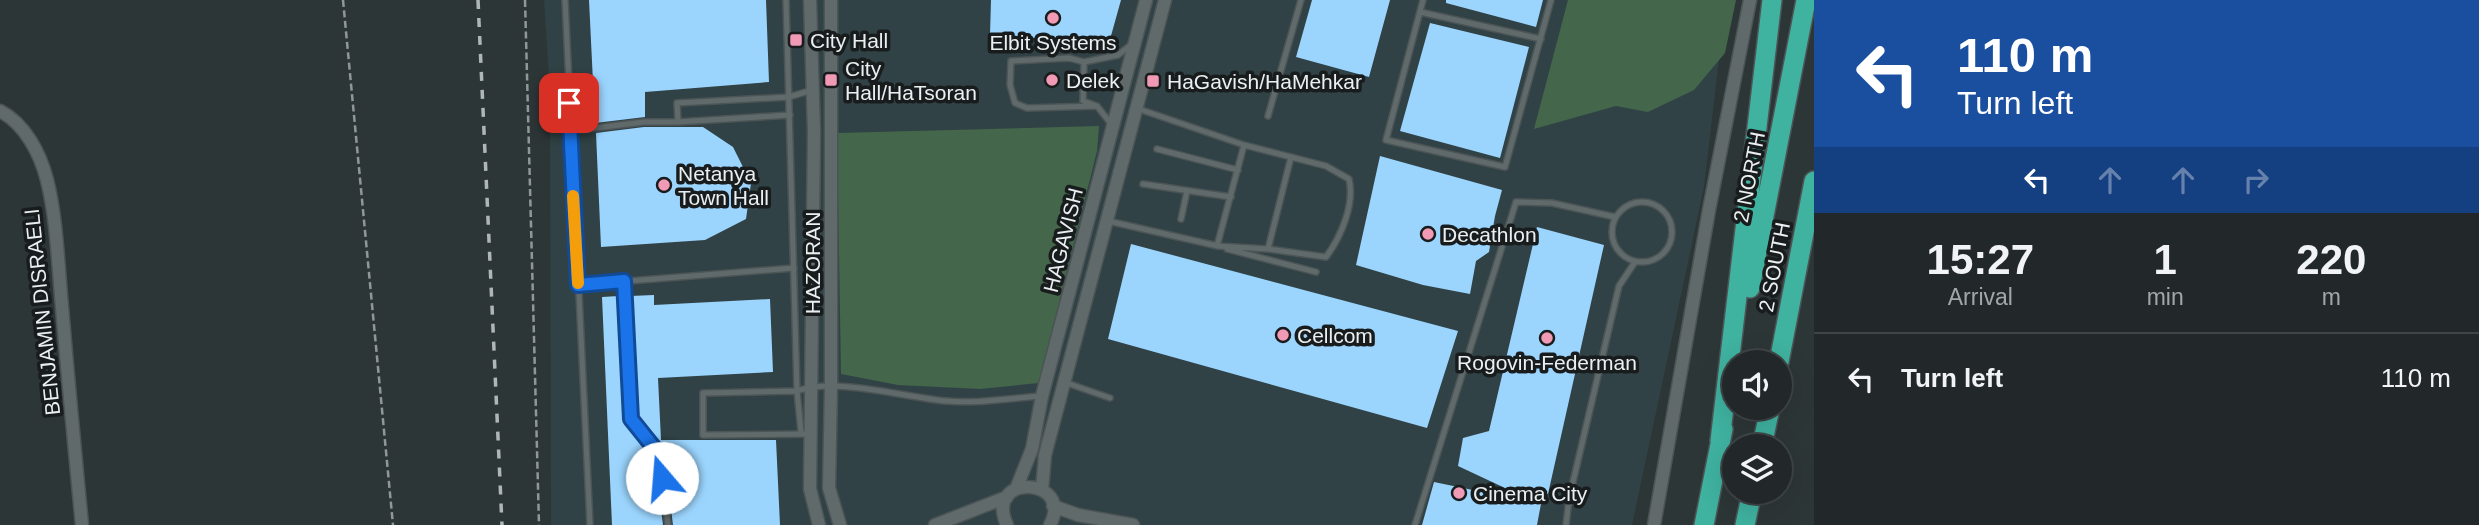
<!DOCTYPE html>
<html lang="en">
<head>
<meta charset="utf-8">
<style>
	body { margin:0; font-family:Helvetica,sans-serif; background:#2a3031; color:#f1f3f6; height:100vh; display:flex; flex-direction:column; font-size:26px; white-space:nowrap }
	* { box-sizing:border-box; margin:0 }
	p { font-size:23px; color:#a2a6a8 }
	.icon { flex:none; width:38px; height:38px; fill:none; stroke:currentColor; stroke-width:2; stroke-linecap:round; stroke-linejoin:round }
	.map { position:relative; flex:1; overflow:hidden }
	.panel { display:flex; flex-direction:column; background:#222829; width:665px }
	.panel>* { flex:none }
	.hud { background:#1a4fa0; color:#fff; overflow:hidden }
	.fabs { position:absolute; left:1722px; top:350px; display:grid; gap:14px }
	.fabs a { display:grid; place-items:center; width:70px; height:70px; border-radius:50%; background:#222829; box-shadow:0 7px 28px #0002,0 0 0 2px #3f4446; font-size:35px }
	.pin { position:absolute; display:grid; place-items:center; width:60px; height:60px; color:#fff; margin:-30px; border-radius:14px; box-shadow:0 4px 10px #0006 }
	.me { position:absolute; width:77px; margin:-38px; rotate:342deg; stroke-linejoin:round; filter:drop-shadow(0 0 5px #0008) }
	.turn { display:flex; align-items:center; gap:24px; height:147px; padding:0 28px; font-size:32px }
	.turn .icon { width:91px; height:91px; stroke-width:2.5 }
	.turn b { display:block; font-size:49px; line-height:60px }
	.lanes { display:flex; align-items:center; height:66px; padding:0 28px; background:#0003; justify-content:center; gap:35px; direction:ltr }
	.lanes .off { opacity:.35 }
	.eta { display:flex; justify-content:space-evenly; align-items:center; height:119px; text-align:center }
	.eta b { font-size:42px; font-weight:800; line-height:49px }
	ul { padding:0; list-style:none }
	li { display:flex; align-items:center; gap:21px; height:91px; padding:0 28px; border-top:2px solid #3f4446 }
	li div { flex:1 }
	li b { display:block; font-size:26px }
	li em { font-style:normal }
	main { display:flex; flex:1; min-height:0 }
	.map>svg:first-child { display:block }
</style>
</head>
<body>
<main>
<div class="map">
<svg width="1814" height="525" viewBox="0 0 1814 525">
	<rect width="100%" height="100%" fill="#2d3637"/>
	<path fill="#304245" d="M 544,0 L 1726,0 L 1704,187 L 1632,525 L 551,525 L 550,92 Z"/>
	<path fill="#44664b" d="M 1568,0 L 1736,0 L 1725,53 L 1694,90 L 1648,112 L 1616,106 L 1534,129 Z
		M 1099,126 L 1097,151 L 1039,383 L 980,389 L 898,385 L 841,374 L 837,133 Z"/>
	<path fill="#9bd5fe" d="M 589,0 L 766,0 L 769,82 L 645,92 L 645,117 L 595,123 Z
		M 991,0 L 1121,0 L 1109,43 L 990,35 Z
		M 1312,0 L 1390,0 L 1369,77 L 1296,57 Z
		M 1446,0 L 1543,0 L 1536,27 L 1446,3 Z
		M 1430,23 L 1529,47 L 1500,158 L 1400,131 Z
		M 644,127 L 703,127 L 733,147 L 751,183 L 746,219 L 705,240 L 601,247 L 596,133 Z
		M 1380,156 L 1502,190 L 1495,216 L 1489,252 L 1476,261 L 1470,294 L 1423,285 L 1356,265 Z
		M 1537,227 L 1604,245 L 1548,494 L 1543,493 L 1537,525 L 1422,525 L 1434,482 L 1521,500 L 1522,496 L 1458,466 L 1463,438 L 1489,431 Z
		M 1131,244 L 1458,331 L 1427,428 L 1108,339 Z
		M 654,295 L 654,305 L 770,299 L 773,372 L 658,378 L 661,440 L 776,440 L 780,525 L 673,525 L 664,453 L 635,417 L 630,296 Z
		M 619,296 L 625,419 L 654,456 L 663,525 L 612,525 L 602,297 Z"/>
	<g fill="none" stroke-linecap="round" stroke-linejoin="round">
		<defs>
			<path id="service" d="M 565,0 L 590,525
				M 786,0 L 797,391 L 801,432
				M 1423,0 L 1386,140 L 1505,167 L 1551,0
				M 1420,12 L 1541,39
				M 1084,62 L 1069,58 L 1011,61 L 1010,85 L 1015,103 L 1027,108 L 1097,106
				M 1136,108 L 1244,145 L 1326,166 L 1349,179 C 1355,204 1341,237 1326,257 L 1268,249 L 1217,246 L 1244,145
				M 790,115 L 678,122 L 677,103 L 789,97 L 812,90
				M 1268,116 L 1301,0
				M 1112,125 L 1097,106 L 1083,101 L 1084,62 L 1118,55 L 1131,45
				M 570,131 L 644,122 L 678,122
				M 1157,149 L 1238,170
				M 1143,184 L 1231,197
				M1612 232a30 30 0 1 1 60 0a30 30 0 1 1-60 0Z
				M 1181,219 L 1187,191
				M 1108,221 L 1218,246
				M 1227,249 L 1316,272
				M 1268,249 L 1291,157
				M 624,281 L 630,419 L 659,454 L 668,525
				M 578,285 L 794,268
				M 1064,382 L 1110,398
				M 809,434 L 703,435 L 703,393 L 797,391 C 836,377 903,397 946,401 C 977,404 1011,398 1042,396
				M 1415,525 L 1516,202 L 1552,203 L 1615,217
				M 1566,525 L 1569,499 L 1619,286 L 1635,262"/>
			<path id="tertiary" d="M 810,0 L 814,132 L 810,489 L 819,525
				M 831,0 L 831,387 L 829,488 L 840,525
				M 0,111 C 25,124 40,153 47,180 C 57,220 58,265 62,307 C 68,380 75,452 82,525
				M 1016,489 L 1032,449 L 1042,396 L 1146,0
				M 1042,490 L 1045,455 L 1165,0
				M 1053,506 L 1078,515 L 1133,525
				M 935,525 L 1007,497
				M 1007,525 C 983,472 1075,477 1050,525
				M 1654,525 L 1709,210 L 1750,0"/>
			<path id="motorway" d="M 1750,288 L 1806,0
				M 1779,362 L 1814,181
				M 1720,441 L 1772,0
				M 1762,446 L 1770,408
				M 1704,525 L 1723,429
				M 1745,525 L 1752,492"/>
		</defs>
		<use href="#service" stroke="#4c5456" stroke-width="8"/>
		<use href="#tertiary" stroke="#4c5456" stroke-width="15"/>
		<use href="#motorway" stroke="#4c5456" stroke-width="22"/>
		<path stroke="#909798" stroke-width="2.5" stroke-dasharray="7 3.5" stroke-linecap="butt" d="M 343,0 L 393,525
			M 525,0 L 539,525"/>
		<use href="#service" stroke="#606a6b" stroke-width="5"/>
		<use href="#tertiary" stroke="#606a6b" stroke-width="12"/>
		<use href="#motorway" stroke="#3fb2a0" stroke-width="19"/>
		<path stroke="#afb6b7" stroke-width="3.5" stroke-dasharray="9 9" stroke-linecap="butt" d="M 478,0 L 502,525"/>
	</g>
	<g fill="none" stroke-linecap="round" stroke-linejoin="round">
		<defs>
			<path id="route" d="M 569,103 L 578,285 L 624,281 L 631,419 L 659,454 L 662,478"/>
		</defs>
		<use href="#route" stroke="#114b97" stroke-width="18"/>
		<use href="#route" stroke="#1a73e8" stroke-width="12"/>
		<path stroke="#f59e0b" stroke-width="12" d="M 573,196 L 578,283"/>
	</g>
	<g fill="#f09ab5" stroke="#181c1d" stroke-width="2.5">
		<circle cx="1053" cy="18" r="7"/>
		<rect x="789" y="33" width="14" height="14" rx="3.5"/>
		<rect x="824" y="73" width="14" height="14" rx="3.5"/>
		<circle cx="1052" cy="80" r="7"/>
		<rect x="1146" y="74" width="14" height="14" rx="3.5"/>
		<circle cx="664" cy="185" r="7"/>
		<circle cx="1428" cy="234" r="7"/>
		<circle cx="1283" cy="335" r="7"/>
		<circle cx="1547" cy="338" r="7"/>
		<circle cx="1459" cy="493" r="7"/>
	</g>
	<g text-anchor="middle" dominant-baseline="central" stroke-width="7" stroke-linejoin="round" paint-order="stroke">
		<g font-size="21" fill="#eaf0f1" stroke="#181c1d" text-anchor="start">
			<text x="810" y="40">City Hall</text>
			<text x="1053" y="42" text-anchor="middle">Elbit Systems</text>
			<text x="845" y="68">City<tspan x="845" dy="24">Hall/HaTsoran</tspan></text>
			<text x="1066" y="80">Delek</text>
			<text x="1167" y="81">HaGavish/HaMehkar</text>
			<text x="678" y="173">Netanya<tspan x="678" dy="24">Town Hall</tspan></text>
			<text x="1442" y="234">Decathlon</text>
			<text x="1297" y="335">Cellcom</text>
			<text x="1547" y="362" text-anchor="middle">Rogovin-Federman</text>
			<text x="1473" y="493">Cinema City</text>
		</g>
		<g font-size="21" fill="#eaf0f1" stroke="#181c1d">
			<text transform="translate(1749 177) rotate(-79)">2 NORTH</text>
			<text transform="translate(1063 240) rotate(-76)">HAGAVISH</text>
			<text transform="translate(812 263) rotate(-90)">HAZORAN</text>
			<text transform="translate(1774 267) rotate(-79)">2 SOUTH</text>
			<text transform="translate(42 312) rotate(-96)">BENJAMIN DISRAELI</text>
		</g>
	</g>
</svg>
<div class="fabs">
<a><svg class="icon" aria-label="sound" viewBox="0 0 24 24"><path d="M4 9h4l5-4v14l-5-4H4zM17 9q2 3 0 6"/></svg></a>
<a><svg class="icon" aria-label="layers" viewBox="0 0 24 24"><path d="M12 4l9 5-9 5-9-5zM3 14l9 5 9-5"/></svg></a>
</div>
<div class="pin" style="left:569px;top:103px;background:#d93025"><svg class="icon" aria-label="arrive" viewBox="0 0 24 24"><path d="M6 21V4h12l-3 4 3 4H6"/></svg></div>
<svg class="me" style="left:662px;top:478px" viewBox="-20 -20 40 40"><circle r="19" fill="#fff"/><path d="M0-13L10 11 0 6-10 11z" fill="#1a73e8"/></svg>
</div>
<section class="panel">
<div class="hud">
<div class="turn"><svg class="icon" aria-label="left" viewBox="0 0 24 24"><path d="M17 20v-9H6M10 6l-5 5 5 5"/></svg><div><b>110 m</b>Turn left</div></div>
<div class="lanes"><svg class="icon" aria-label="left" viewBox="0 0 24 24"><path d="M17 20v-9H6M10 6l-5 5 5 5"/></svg><svg class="icon off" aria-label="ahead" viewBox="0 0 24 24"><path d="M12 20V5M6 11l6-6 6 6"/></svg><svg class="icon off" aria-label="ahead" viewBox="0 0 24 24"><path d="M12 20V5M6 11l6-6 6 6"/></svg><svg class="icon off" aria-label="right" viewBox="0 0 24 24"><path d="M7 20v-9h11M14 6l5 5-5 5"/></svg></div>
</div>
<div class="eta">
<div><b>15:27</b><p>Arrival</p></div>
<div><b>1</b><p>min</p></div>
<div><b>220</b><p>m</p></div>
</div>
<ul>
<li><svg class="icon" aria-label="left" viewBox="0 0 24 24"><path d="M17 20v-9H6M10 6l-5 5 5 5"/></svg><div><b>Turn left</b></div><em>110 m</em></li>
</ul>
</section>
</main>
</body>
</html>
